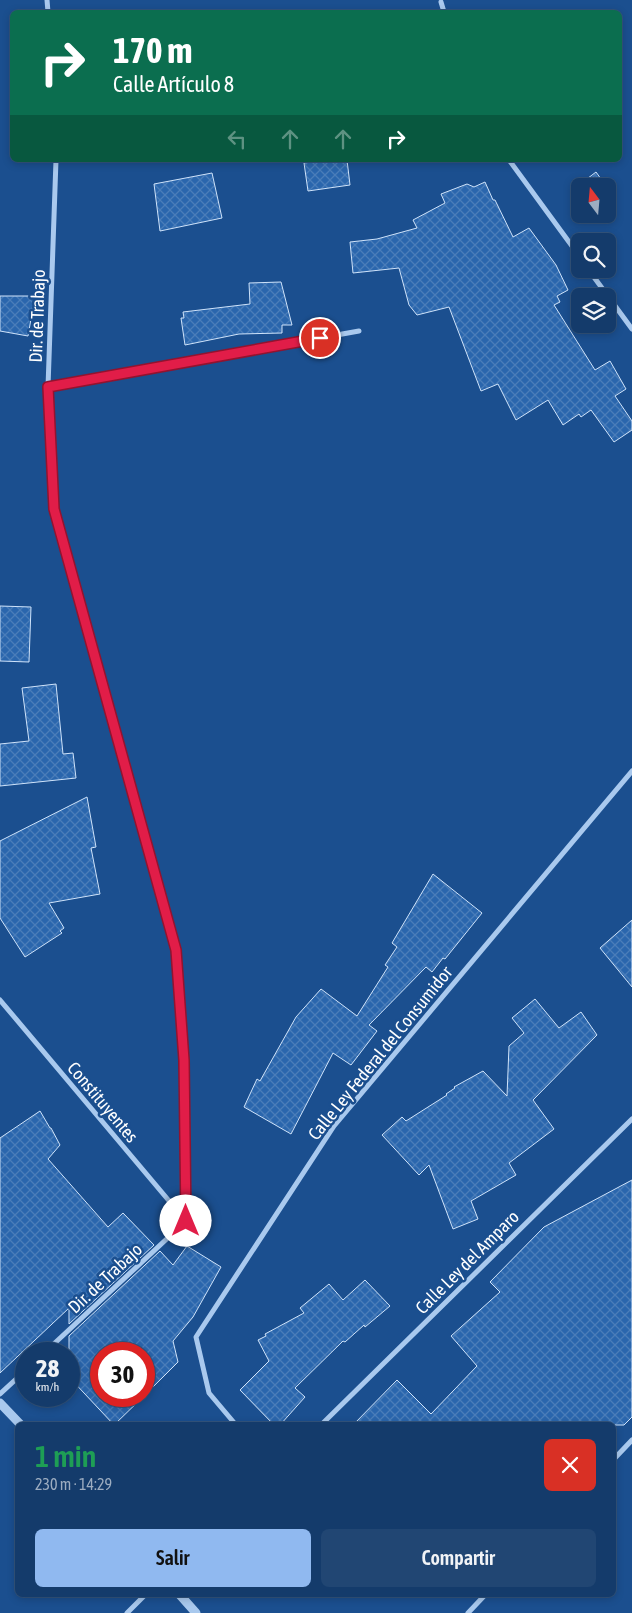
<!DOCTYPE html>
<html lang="es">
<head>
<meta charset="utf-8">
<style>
	body { margin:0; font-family:"Asap Condensed",sans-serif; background:#214673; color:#f1f3f6; height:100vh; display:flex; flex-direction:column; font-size:19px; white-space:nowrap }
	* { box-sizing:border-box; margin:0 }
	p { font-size:16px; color:#9dadc1 }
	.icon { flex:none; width:28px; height:28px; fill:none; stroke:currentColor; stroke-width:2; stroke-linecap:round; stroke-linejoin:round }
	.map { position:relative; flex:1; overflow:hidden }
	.panel { position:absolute; left:15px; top:1422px; width:601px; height:175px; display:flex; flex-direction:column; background:#143b6b; border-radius:8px; box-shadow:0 2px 8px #0003,0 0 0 1px #33557e }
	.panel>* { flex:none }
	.top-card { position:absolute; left:10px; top:10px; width:612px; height:152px; border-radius:8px; box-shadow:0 2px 8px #0003,0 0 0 1px #33557e; background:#0b6e4f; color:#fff; overflow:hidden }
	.needle { width:32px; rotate:344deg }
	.buttons { position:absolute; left:571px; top:178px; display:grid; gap:10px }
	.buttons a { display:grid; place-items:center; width:45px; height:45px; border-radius:8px; background:#143b6b; box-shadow:0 2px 8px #0003,0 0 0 1px #33557e; font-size:25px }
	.speed { position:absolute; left:15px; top:1342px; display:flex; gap:10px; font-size:25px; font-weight:700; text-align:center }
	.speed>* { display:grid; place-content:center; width:65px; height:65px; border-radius:50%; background:#143b6b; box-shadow:0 2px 8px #0003,0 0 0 1px #33557e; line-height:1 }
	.speed small { font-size:12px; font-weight:400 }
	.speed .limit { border:8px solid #d22; background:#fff; color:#111 }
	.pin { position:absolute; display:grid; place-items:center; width:42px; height:42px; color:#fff; margin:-21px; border:2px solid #fff; border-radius:50%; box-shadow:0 1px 5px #0007 }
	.me { position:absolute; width:55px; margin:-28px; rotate:0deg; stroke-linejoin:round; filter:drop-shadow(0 0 4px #0008) }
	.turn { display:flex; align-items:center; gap:18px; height:105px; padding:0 20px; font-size:22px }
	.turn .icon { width:65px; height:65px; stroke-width:2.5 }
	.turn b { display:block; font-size:35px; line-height:42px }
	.lanes { display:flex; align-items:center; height:48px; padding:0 20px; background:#0003; justify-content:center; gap:25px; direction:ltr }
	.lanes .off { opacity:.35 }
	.round { display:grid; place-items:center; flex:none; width:52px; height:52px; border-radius:8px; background:#214673 }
	.headline { display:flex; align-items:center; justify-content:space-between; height:85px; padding:0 20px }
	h1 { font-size:30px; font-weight:600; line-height:38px; color:#1e9e55 }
	.action { display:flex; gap:10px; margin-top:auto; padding:10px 20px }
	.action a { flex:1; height:58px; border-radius:8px; background:#90b9f0; color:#111; font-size:20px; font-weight:600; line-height:58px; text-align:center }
	.action a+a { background:#214673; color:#f1f3f6 }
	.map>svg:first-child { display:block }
</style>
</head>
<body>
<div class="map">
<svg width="632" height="1613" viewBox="0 0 632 1613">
	<defs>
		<pattern id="building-cross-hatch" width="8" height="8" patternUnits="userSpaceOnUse" patternTransform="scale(1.25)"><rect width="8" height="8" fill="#2a66ad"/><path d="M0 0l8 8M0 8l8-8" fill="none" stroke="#4a7db9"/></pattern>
	</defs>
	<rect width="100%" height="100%" fill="#1b4f8f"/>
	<path fill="url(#building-cross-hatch)" stroke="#cfe3fa" d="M 322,160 L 347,160 L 350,185 L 308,191 L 304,163 Z
		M 596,172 L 606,186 L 580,186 L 580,195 L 575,188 Z
		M 212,173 L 222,218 L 160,231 L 154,184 Z
		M 485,182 L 493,200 L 495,200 L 513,237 L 529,228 L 556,265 L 568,290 L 557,296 L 560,302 L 554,305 L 595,370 L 610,361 L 626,389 L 615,396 L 632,421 L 632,430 L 614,442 L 591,410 L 581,417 L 579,414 L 563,425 L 548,400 L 516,420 L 498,384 L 481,391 L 449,307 L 417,315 L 409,305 L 399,268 L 353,273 L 350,242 L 377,239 L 417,228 L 413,220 L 445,203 L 441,194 L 467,184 L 474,187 Z
		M 281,282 L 292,325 L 282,325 L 282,333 L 239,334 L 185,345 L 181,318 L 184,318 L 183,312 L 250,304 L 249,283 Z
		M 0,296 L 35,296 L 28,336 L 0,331 Z
		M 0,606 L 31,607 L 29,662 L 0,661 Z
		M 56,684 L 63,754 L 73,753 L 76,778 L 0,786 L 0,744 L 29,741 L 22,688 Z
		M 87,797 L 96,847 L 91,848 L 100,894 L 49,903 L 64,928 L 60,931 L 62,933 L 25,957 L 0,918 L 0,841 Z
		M 433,874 L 482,913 L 445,959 L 443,958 L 432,972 L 426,967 L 369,1025 L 377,1031 L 351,1065 L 333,1053 L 291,1134 L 244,1107 L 257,1079 L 260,1081 L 296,1017 L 321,989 L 357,1016 L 388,967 L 385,965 L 397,947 L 392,943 Z
		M 632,920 L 632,987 L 600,948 Z
		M 535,999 L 559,1028 L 581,1012 L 597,1035 L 533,1100 L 554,1129 L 509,1163 L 516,1175 L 471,1201 L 478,1219 L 453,1229 L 429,1165 L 419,1175 L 382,1135 L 402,1117 L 406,1121 L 447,1095 L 446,1094 L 455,1088 L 454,1087 L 483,1071 L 507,1096 L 509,1046 L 524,1033 L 512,1018 Z
		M 40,1111 L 50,1128 L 51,1128 L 60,1145 L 48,1159 L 108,1227 L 123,1213 L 154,1245 L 69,1324 L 69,1308 L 0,1373 L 0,1138 Z
		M 632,1180 L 632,1417 L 624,1425 L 353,1425 L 397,1380 L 431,1414 L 477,1366 L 451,1336 L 500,1292 L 490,1282 L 544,1227 Z
		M 187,1246 L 221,1267 L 193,1317 L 173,1341 L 178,1362 L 144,1396 L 144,1354 L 101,1354 L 101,1396 L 144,1396 L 114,1425 L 69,1377 L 69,1336 L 160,1251 L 173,1265 Z
		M 365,1280 L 390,1306 L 365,1327 L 364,1325 L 345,1342 L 343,1341 L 295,1388 L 305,1397 L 280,1425 L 274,1425 L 240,1390 L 269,1361 L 258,1340 L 266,1336 L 265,1334 L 304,1313 L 300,1308 L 329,1284 L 343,1300 Z"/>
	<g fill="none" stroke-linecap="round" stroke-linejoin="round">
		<path stroke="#a9c9ee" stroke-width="5" d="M 47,0 L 48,12
			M 441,2 L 444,12
			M 509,160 L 580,257
			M 588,269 L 632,329
			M 48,387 L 359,331
			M 0,1000 L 186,1221
			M 43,1354 L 186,1221 L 185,1060 L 176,950 L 54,509 L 48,387 L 56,160
			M 0,1394 L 26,1370
			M 236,1425 L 209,1393 L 196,1337 L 334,1126 L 632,771
			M 321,1425 L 632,1119
			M 614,1459 L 632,1440
			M 127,1613 L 145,1595
			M 468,1613 L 485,1595"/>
		<path stroke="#a9c9ee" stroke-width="9" d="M 0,1403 L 21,1425
			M 180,1595 L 196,1613"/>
	</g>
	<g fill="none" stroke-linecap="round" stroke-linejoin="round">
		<defs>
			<path id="route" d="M 186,1221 L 184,1060 L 176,950 L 54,509 L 48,387 L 320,338"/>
		</defs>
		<use href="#route" stroke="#92132f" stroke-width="12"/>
		<use href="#route" stroke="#e11d48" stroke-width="9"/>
	</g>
	<g text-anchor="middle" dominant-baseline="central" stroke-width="5" stroke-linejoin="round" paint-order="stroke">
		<g font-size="18" fill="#fff" stroke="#1b4f8f">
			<text transform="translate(37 316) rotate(-88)">Dir. de Trabajo</text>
			<text transform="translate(380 1053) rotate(-51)">Calle Ley Federal del Consumidor</text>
			<text transform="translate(103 1102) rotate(50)">Constituyentes</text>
			<text transform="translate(467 1262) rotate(-45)">Calle Ley del Amparo</text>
			<text transform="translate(105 1278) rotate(-43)">Dir. de Trabajo</text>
		</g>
	</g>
</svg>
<div class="buttons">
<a><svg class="needle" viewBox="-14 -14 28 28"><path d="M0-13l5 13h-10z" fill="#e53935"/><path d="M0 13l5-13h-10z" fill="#9dadc1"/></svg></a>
<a><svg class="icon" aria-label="search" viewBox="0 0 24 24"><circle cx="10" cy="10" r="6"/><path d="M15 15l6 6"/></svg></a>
<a><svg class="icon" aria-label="layers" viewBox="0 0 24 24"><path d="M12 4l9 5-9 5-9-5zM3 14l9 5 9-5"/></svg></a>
</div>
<div class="speed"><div>28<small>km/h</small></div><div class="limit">30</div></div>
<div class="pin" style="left:320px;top:338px;background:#d93025"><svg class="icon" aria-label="arrive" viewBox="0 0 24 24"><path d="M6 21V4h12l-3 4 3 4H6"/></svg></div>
<svg class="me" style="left:186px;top:1221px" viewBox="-20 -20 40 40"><circle r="19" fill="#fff"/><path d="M0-13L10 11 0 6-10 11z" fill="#e11d48"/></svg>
<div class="top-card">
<div class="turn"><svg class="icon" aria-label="right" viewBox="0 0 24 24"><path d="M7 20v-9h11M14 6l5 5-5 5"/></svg><div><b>170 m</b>Calle Artículo 8</div></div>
<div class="lanes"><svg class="icon off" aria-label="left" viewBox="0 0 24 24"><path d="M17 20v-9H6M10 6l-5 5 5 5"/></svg><svg class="icon off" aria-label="ahead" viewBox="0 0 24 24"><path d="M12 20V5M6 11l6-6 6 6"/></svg><svg class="icon off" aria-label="ahead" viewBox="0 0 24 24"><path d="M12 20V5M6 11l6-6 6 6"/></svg><svg class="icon" aria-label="right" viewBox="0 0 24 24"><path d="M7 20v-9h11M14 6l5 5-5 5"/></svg></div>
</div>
<section class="panel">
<div class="headline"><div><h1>1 min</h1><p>230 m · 14:29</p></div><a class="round" style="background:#d93025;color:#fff"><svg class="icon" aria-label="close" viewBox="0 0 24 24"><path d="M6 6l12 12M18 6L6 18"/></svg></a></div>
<div class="action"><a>Salir</a><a>Compartir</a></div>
</section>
</div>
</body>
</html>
